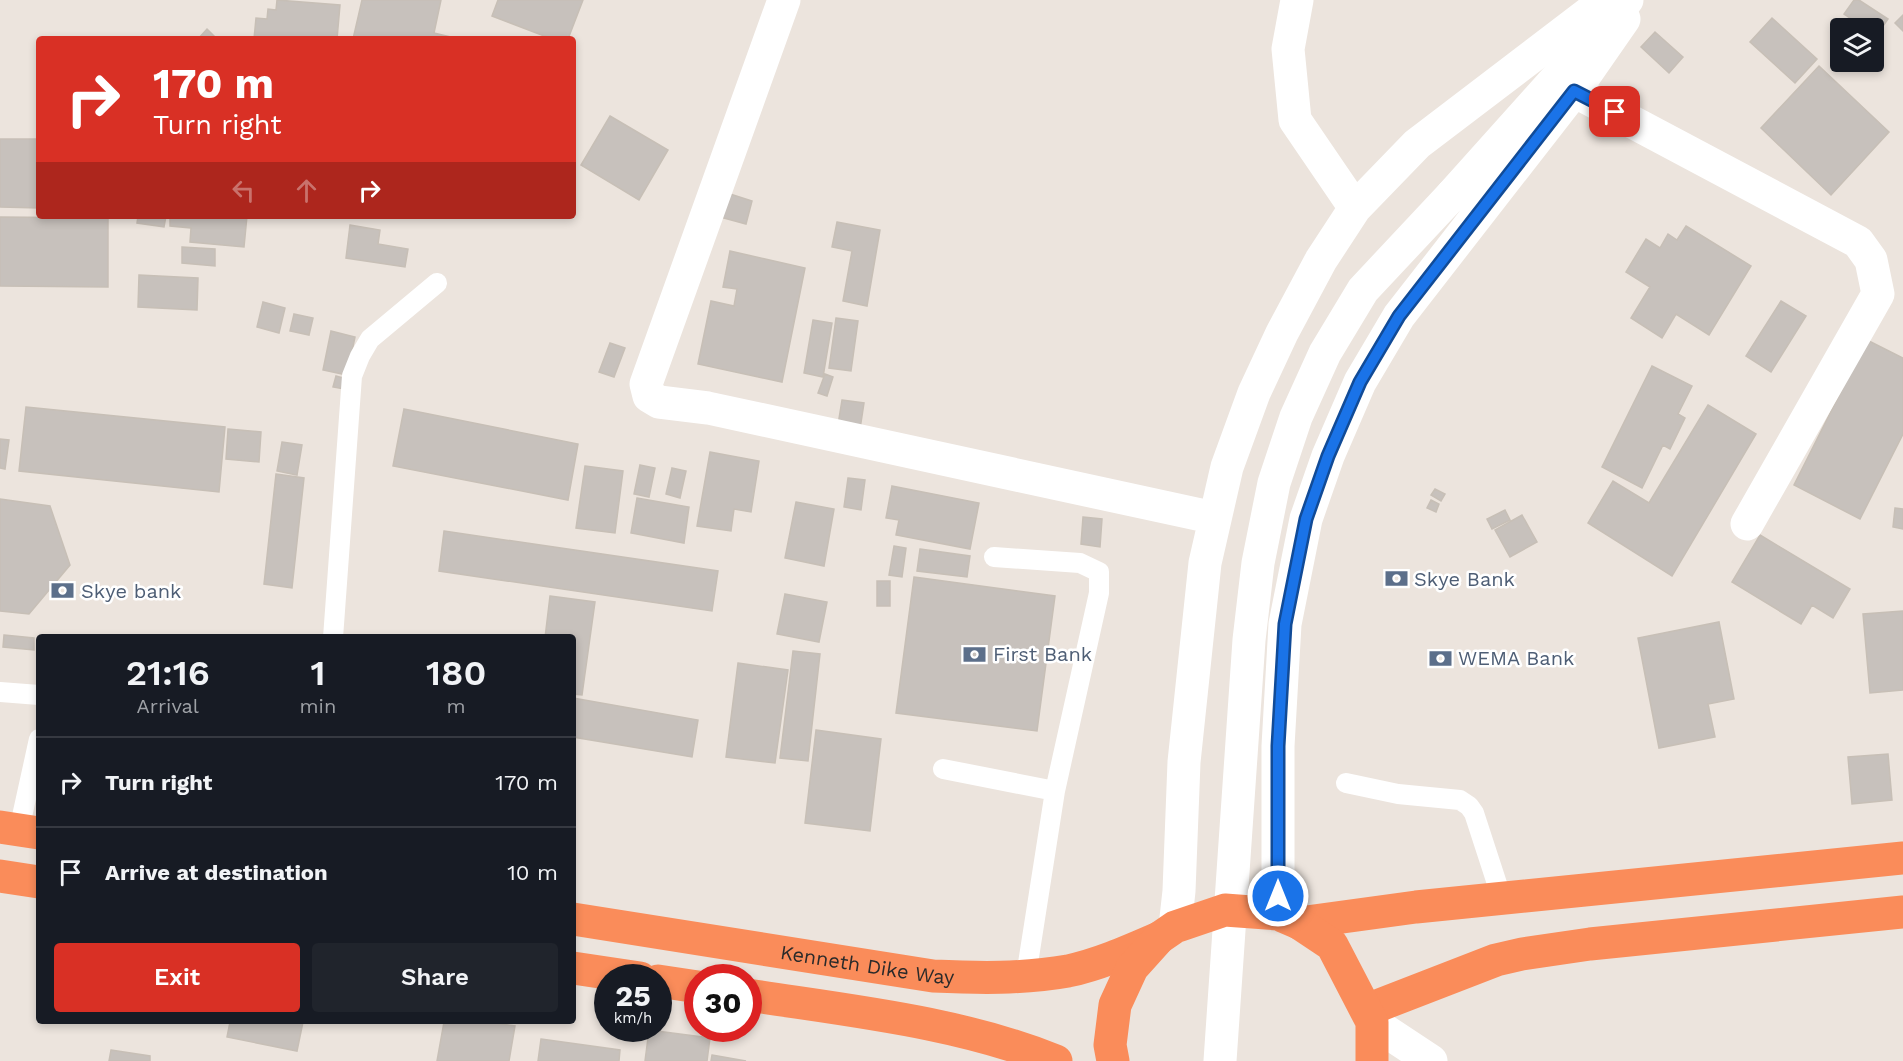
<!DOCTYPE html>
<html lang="en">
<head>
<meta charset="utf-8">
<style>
	body { margin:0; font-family:"Work Sans",sans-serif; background:#20242c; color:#f1f3f6; height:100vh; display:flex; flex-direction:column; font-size:22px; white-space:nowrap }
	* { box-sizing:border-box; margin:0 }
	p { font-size:20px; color:#9ea1a6 }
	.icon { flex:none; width:33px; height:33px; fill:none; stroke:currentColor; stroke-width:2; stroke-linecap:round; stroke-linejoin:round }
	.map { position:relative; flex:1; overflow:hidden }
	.sheet { position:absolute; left:36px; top:634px; width:540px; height:390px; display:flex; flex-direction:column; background:#171b24; border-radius:6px; box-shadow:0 3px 9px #0003 }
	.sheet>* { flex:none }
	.banner { position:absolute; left:36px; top:36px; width:540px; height:183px; border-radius:6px; box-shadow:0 3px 9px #0003; background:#d93025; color:#fff; overflow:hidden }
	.controls { position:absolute; left:1830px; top:18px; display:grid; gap:12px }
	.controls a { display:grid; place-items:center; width:54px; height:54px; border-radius:6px; background:#171b24; box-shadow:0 3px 9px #0003; font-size:30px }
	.speed { position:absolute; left:594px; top:964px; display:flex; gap:12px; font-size:30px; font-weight:700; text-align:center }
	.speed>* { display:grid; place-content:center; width:78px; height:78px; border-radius:50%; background:#171b24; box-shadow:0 3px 9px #0003; line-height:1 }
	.speed small { font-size:15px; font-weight:400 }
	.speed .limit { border:9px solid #d22; background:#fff; color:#111 }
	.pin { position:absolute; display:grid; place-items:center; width:51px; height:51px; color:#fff; margin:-26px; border-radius:12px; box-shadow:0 3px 9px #0006 }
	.me { position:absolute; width:66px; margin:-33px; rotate:0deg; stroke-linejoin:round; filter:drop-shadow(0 0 4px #0008) }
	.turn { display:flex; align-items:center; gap:21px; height:126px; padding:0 18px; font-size:27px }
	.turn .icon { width:78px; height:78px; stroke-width:2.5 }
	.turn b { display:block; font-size:42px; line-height:51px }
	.lanes { display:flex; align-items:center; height:57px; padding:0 18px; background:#0003; justify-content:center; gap:30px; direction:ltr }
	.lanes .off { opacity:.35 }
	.eta { display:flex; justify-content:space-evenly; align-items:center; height:102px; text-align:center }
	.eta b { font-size:36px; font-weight:600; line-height:42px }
	.action { display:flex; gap:12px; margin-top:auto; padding:12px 18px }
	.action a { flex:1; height:69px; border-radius:6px; background:#d93025; color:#fff; font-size:24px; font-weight:600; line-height:69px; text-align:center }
	.action a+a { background:#20242c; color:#f1f3f6 }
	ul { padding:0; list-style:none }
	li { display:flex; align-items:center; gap:18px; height:90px; padding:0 18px; border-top:2px solid #363941 }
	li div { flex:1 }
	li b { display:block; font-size:22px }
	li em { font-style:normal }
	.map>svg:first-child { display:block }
</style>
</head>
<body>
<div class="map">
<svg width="1903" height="1061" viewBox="0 0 1903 1061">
	<rect width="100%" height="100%" fill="#ece4dd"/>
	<path fill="#c7c1bc" stroke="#c7bfb6" stroke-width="1.5" d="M 277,0 L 340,5 L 337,39 L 254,39 L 256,18 L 267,19 L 268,9 L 276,10 Z
		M 362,0 L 441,0 L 434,33 L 459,39 L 353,39 Z
		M 498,0 L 583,0 L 568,39 L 552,39 L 492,16 Z
		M 1854,0 L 1859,0 L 1888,19 L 1876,36 L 1874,34 L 1874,28 L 1865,28 L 1844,14 Z
		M 1903,15 L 1903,31 L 1895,23 Z
		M 1772,18 L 1817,59 L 1795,83 L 1750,42 Z
		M 207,29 L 217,39 L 198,39 Z
		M 1655,32 L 1683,57 L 1669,73 L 1641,47 Z
		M 1819,66 L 1889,132 L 1831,195 L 1761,128 Z
		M 610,116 L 668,150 L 639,200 L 581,165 Z
		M 0,139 L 39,139 L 39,208 L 0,207 Z
		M 727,193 L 752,201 L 746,224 L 720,217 Z
		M 138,216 L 166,216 L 164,227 L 137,223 Z
		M 170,216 L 247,216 L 244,247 L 190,242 L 191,228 L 170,226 Z
		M 0,217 L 108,218 L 108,287 L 0,286 Z
		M 837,222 L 880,230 L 867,306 L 843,301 L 852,251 L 832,247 Z
		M 350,225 L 380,230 L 378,244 L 408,249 L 405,267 L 346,258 Z
		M 1686,226 L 1751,266 L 1709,335 L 1676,314 L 1662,338 L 1631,318 L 1650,287 L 1626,272 L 1646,239 L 1660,248 L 1668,234 L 1677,240 Z
		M 182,247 L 215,249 L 215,266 L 182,263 Z
		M 730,251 L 805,268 L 782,382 L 698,364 L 711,301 L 734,306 L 737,289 L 723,287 Z
		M 139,275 L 198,278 L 197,310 L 138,307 Z
		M 1781,301 L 1806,316 L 1771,372 L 1746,356 Z
		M 263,302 L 285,308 L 279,333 L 257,327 Z
		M 294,314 L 313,318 L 309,335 L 290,331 Z
		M 836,318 L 858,321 L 851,371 L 829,368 Z
		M 813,320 L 832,323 L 823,377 L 804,373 Z
		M 331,331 L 355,337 L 347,375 L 323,370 Z
		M 1867,340 L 1903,358 L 1903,434 L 1860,519 L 1794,485 Z
		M 610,343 L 625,348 L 614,377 L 599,372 Z
		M 1652,366 L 1692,386 L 1678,414 L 1685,418 L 1670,449 L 1663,445 L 1642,488 L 1602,467 Z
		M 825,374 L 833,377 L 827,396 L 818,393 Z
		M 336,376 L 347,379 L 344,389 L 333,387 Z
		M 842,400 L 864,403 L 860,429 L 838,425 Z
		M 1708,405 L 1756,434 L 1672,576 L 1588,523 L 1613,481 L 1649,503 Z
		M 26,407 L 225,427 L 219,492 L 19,471 Z
		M 404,409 L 578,444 L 568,500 L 393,466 Z
		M 228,429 L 261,432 L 259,462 L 226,459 Z
		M 0,439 L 9,440 L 5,469 L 0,468 Z
		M 282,442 L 302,445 L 297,475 L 277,471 Z
		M 710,452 L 759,461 L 751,512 L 734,509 L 731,531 L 697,526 Z
		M 640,465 L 655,468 L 649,497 L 634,494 Z
		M 585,466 L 623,471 L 615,533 L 576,528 Z
		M 672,468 L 686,471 L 680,498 L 666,494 Z
		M 276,474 L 304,478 L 292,588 L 264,584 Z
		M 848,478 L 865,480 L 861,510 L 844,507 Z
		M 892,486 L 979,503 L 970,549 L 896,535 L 899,520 L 886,518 Z
		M 1435,489 L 1445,494 L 1441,501 L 1431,495 Z
		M 637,498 L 689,507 L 684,543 L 631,533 Z
		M 0,499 L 50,506 L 70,565 L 29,614 L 0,611 Z
		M 1431,500 L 1439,504 L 1436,512 L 1427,508 Z
		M 796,502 L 834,509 L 824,566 L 785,558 Z
		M 1895,508 L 1903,509 L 1903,529 L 1893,527 Z
		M 1505,510 L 1510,520 L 1492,529 L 1487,519 Z
		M 1522,515 L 1537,542 L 1510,557 L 1495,530 Z
		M 1083,517 L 1102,519 L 1100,547 L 1081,544 Z
		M 444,531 L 718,571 L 712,611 L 439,571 Z
		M 1760,535 L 1850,589 L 1833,618 L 1812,605 L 1801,624 L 1732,582 Z
		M 894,546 L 906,548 L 902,577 L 889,575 Z
		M 920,549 L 970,556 L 967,577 L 917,571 Z
		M 914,577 L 1055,596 L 1037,731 L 896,713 Z
		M 877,581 L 890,581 L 890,606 L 877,606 Z
		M 785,594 L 827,602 L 819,642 L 777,634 Z
		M 550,596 L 595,602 L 582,695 L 573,694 L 573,638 L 545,638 Z
		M 1903,611 L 1903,690 L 1870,693 L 1863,614 Z
		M 1719,622 L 1734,699 L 1708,704 L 1715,737 L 1659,748 L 1638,638 Z
		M 4,635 L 34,638 L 34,650 L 3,647 Z
		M 793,651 L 820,654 L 808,761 L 780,758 Z
		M 738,663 L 788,670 L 775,763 L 726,757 Z
		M 573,698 L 698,720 L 692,757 L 573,737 Z
		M 816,730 L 881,739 L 870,831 L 805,823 Z
		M 1888,754 L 1892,800 L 1852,804 L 1848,757 Z
		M 230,1022 L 303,1022 L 297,1051 L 227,1037 Z
		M 444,1022 L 489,1022 L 515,1026 L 509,1061 L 437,1061 Z
		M 649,1030 L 710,1038 L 707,1061 L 645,1061 Z
		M 541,1039 L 620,1050 L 619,1061 L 538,1061 Z
		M 111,1050 L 150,1056 L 150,1061 L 109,1061 Z
		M 712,1055 L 746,1061 L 711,1061 Z"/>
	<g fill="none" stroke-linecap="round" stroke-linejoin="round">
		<path stroke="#fff" stroke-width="20" d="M 994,557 L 1080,563 L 1099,572 L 1099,593 L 1055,791
			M 333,638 L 352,376 L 360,356 L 370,339 L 437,283
			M 0,692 L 39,695
			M 943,769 L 1055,791 L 1026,976
			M 1346,783 L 1398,794 L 1460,800 L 1469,806 L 1474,813 L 1502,899
			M 19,830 L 39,739"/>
		<path stroke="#fff" stroke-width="33" d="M 784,0 L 646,384 L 649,396 L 659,402 L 708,408 L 1215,518
			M 1297,0 L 1288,49 L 1295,120 L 1355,208
			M 1574,91 L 1858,242 L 1871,260 L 1878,294 L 1747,524
			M 1278,914 L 1278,746 L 1285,624 L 1306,519 L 1328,456 L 1360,382 L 1399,316 L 1574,91 L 1624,19
			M 1175,927 L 1179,891 L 1184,762 L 1205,563 L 1227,467 L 1254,393 L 1282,333 L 1321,260 L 1355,208 L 1417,144 L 1606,0
			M 1220,1061 L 1249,640 L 1258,563 L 1274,483 L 1296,417 L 1325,353 L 1363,290 L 1452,195"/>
		<path stroke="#fff" stroke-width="33" d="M 1452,195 L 1627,0
			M 1372,1022 L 1431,1061"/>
		<g stroke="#fa8c5a" stroke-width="33">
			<path d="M 0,827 L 39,833"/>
			<path d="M 0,876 L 39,882"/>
			<path id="s1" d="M 573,919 L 933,976 C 978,978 1023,979 1068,971 C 1100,964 1129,951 1159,938"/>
			<path d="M 1299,923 L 1416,907 L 1903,858"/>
			<path d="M 573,968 L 640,978"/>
			<path d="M 658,981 L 698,987"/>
			<path d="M 748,995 C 852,1011 959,1022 1056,1061"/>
			<path d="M 1367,1010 L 1496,960 L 1522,954 L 1590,944 L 1903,912"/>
			<path d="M 1113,1061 L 1110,1045 L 1115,1005 L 1132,968 L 1159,938 L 1175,927 L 1225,910 L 1278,914 L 1299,923 L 1332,945 L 1372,1022 L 1372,1061"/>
		</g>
	</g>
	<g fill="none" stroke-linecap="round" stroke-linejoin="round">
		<defs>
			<path id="route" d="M 1278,896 L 1278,746 L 1285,624 L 1306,519 L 1328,456 L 1360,382 L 1399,316 L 1574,91 L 1615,112"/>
		</defs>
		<use href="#route" stroke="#114b97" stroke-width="15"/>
		<use href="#route" stroke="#1a73e8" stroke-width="10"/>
	</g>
	<defs>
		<symbol id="bank-bare" viewBox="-9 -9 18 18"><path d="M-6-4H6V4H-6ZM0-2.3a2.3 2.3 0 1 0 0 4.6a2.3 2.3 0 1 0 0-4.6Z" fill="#5c6f8a" stroke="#fff" stroke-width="2.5" paint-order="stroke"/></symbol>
	</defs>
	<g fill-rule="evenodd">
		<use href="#bank-bare" x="1380" y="562" width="33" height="33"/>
		<use href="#bank-bare" x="46" y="574" width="33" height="33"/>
		<use href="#bank-bare" x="958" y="638" width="33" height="33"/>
		<use href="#bank-bare" x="1424" y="642" width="33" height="33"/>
	</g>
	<g text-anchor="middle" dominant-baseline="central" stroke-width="5" stroke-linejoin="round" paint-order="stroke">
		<g font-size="20" fill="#4e5e75" stroke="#fff" text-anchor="start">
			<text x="1414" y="579">Skye Bank</text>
			<text x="81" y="591">Skye bank</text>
			<text x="993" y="654">First Bank</text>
			<text x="1458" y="658">WEMA Bank</text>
		</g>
		<g font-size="20" fill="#2a2a2a" stroke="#fff">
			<text stroke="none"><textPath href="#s1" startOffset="298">Kenneth Dike Way</textPath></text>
		</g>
	</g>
</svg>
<div class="controls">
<a><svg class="icon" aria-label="layers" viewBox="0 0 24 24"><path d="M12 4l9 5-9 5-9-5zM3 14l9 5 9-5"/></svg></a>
</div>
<div class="speed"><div>25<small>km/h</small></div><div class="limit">30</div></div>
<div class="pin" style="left:1615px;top:112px;background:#d93025"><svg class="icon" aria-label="arrive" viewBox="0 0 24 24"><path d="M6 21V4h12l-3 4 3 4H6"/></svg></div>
<svg class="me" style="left:1278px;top:896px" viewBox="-20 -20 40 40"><circle r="17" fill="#1a73e8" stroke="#fff" stroke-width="3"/><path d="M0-11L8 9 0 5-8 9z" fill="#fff"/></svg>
<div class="banner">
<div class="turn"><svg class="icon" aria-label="right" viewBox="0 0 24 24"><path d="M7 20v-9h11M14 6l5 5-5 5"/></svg><div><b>170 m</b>Turn right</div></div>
<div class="lanes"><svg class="icon off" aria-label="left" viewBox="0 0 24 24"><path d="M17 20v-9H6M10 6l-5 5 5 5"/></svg><svg class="icon off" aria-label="ahead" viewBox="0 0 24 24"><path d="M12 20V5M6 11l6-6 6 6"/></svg><svg class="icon" aria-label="right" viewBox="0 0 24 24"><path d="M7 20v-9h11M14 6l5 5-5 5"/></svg></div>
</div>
<section class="sheet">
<div class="eta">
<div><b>21:16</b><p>Arrival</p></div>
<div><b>1</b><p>min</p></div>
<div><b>180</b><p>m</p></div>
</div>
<ul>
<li><svg class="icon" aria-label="right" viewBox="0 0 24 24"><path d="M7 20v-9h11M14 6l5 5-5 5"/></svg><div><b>Turn right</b></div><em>170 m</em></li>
<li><svg class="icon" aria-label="arrive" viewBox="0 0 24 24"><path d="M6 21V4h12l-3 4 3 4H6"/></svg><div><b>Arrive at destination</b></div><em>10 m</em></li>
</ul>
<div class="action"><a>Exit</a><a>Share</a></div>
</section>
</div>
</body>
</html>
